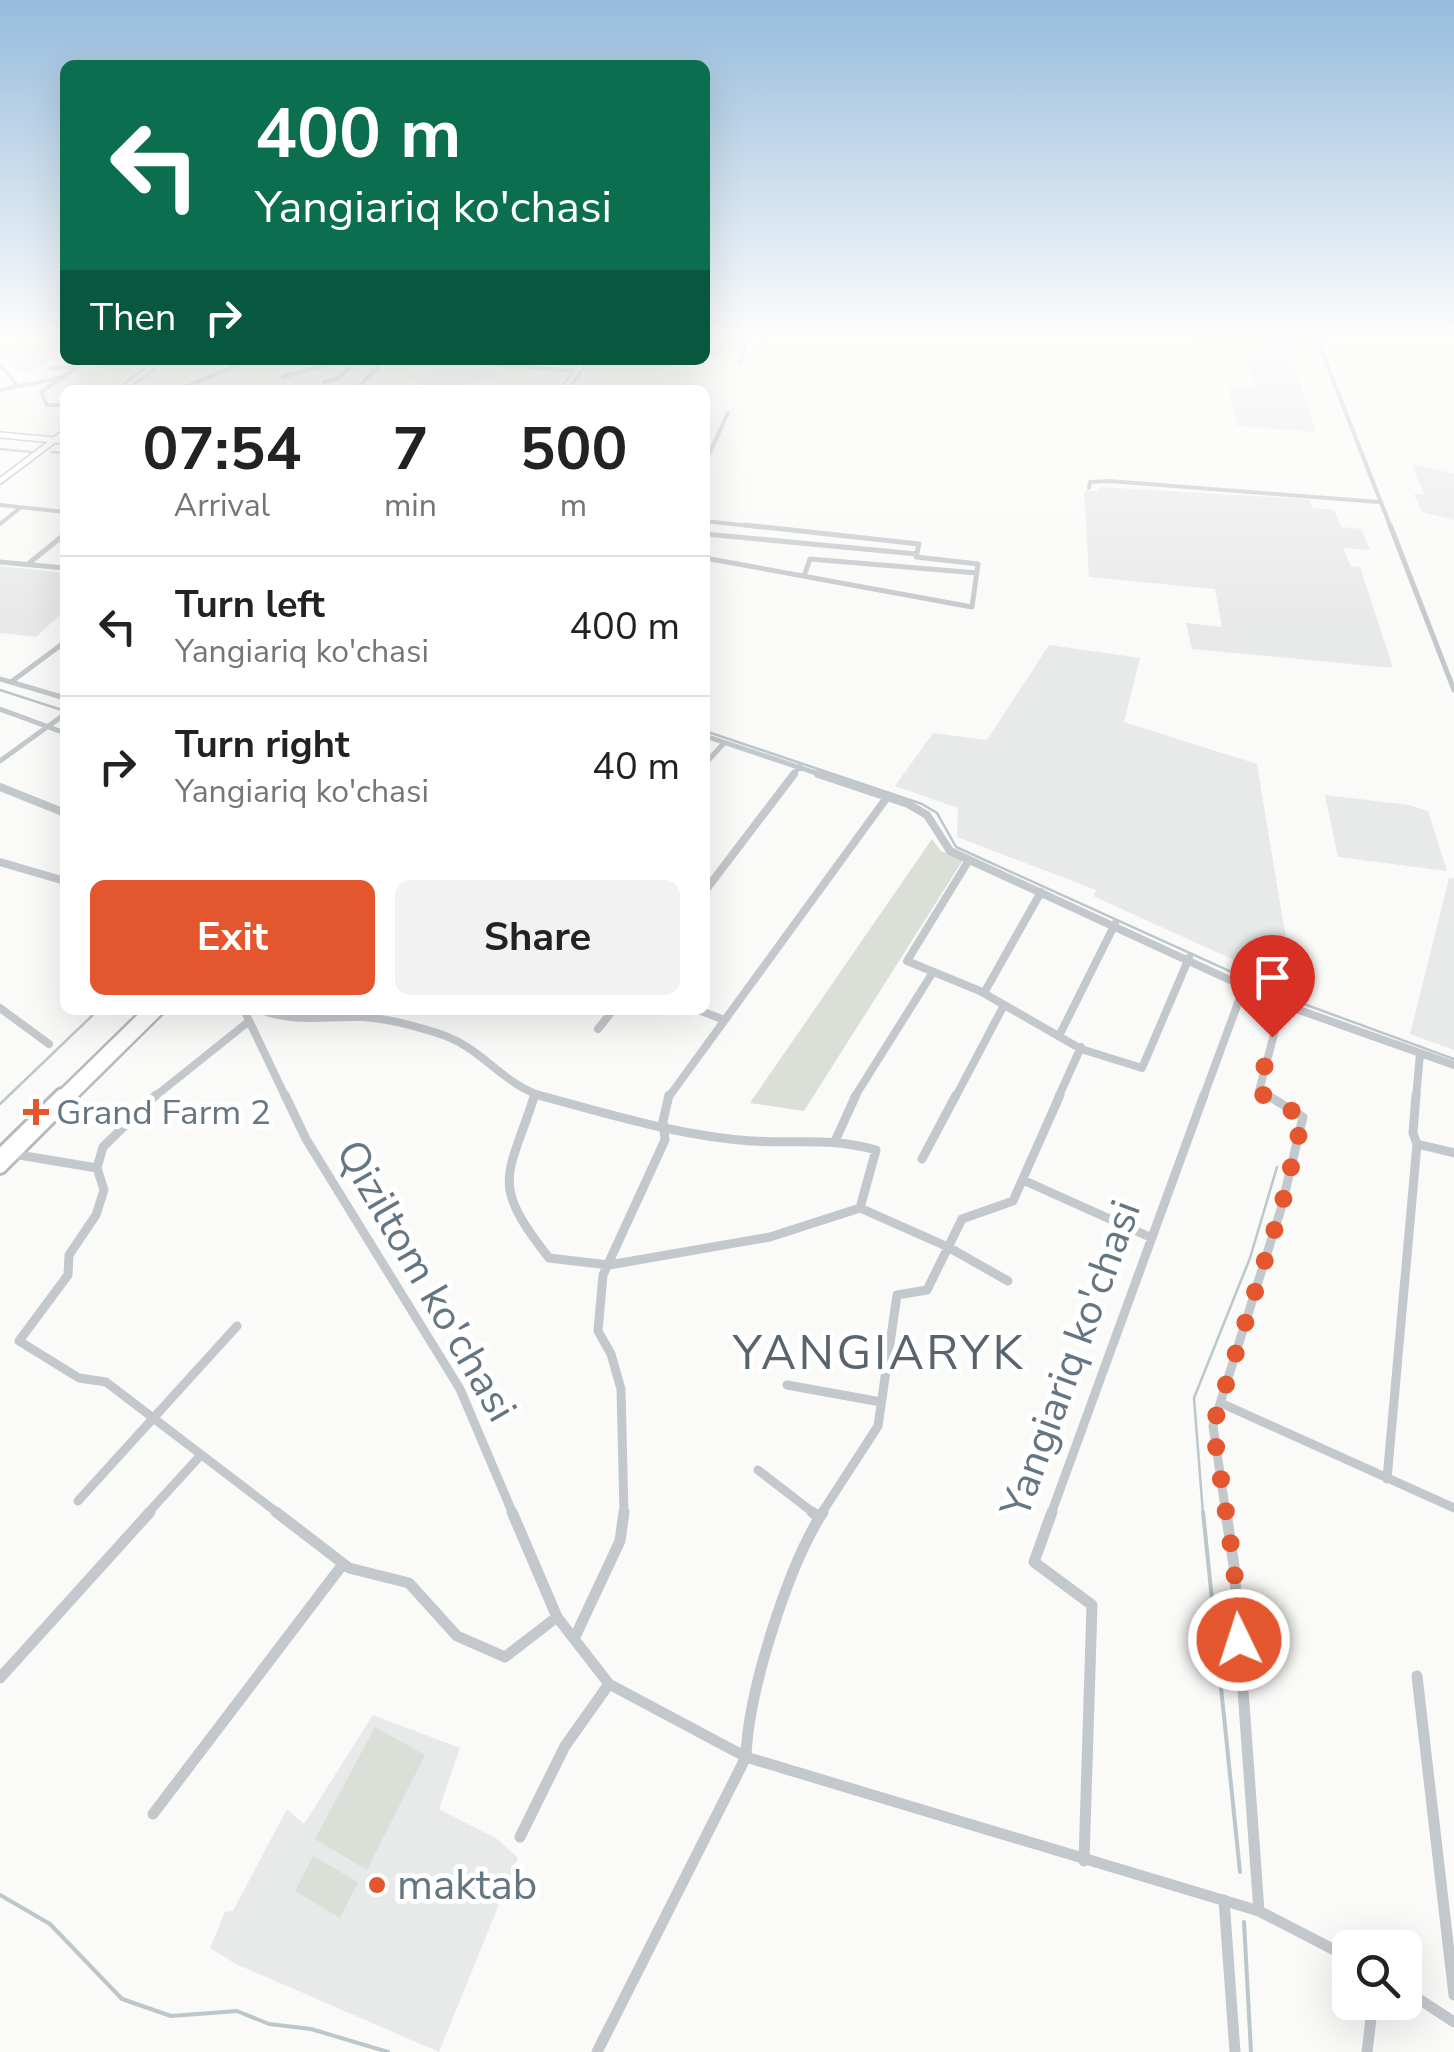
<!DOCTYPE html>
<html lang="en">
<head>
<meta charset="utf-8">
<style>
	body { margin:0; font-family:"Nunito Sans",sans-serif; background:#f2f2f2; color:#222; height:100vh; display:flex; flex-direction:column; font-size:38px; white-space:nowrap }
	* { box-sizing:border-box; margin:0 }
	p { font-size:32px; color:#767676 }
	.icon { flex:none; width:55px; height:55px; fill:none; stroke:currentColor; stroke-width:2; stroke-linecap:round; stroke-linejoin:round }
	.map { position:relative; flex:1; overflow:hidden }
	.sheet { position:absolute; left:60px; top:385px; width:650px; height:630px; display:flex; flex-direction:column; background:#fff; border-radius:15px; box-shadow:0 10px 40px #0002 }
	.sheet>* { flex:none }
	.top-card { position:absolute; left:60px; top:60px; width:650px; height:305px; border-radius:15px; box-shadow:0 10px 40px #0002; background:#0b6e4f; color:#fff; overflow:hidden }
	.tools { position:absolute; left:1332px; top:1930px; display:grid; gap:20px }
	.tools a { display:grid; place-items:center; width:90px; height:90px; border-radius:15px; background:#fff; box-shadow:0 10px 40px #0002; font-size:50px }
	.pin { position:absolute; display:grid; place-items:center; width:85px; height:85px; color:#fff; margin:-102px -42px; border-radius:50% 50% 50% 0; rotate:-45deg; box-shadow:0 0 10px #0007 }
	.pin .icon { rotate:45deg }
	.me { position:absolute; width:110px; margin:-55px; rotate:356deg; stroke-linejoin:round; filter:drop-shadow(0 0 8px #0008) }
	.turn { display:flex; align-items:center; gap:35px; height:210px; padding:0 30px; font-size:45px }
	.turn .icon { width:130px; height:130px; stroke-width:2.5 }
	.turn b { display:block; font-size:70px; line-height:85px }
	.then { display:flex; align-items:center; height:95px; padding:0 30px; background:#0003; gap:20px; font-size:38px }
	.eta { display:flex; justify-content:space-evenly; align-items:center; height:170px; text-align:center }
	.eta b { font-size:60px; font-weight:700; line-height:70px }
	.primary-button { display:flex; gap:20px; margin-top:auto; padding:20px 30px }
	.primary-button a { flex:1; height:115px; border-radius:15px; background:#e4572e; color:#fff; font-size:40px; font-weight:700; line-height:115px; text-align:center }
	.primary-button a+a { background:#f2f2f2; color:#222 }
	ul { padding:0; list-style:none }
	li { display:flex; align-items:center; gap:30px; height:140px; padding:0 30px; border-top:2px solid #e0e0e0 }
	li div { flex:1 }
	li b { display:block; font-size:38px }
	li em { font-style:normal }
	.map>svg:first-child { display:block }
</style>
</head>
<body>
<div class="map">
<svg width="1454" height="2052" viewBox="0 0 1454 2052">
	<rect width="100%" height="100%" fill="#fafaf8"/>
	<path fill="#e8e9e9" d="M 61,336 L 65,350 L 28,374 L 15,372 L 0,355 L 0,348 Z
		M 1241,344 L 1289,348 L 1316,432 L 1237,426 L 1229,387 L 1255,388 Z
		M 457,365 L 495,367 L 505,375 L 444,390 L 423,388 L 409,376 Z
		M 1412,464 L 1454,474 L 1454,520 L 1422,512 L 1414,494 L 1424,494 Z
		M 1100,487 L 1309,499 L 1312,508 L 1334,510 L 1341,527 L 1362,529 L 1370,550 L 1343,548 L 1351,566 L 1360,567 L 1393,668 L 1192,649 L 1186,623 L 1222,627 L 1215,589 L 1089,577 L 1084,491 L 1098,491 Z
		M 0,566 L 65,573 L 65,610 L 36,637 L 0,633 Z
		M 1049,645 L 1140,658 L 1124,722 L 1257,764 L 1288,951 L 1280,981 L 1093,896 L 1096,890 L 957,837 L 958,808 L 895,786 L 933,733 L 987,740 Z
		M 1325,795 L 1409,805 L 1428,811 L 1447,871 L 1338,857 Z
		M 1449,878 L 1454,878 L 1454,1050 L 1410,1034 Z
		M 373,1715 L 460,1748 L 439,1809 L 497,1839 L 518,1858 L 439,2052 L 236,1964 L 210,1948 L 225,1912 L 233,1911 L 287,1809 L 304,1824 Z"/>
	<path fill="#dadfd7" d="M 932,839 L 941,851 L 963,860 L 804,1111 L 750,1103 Z
		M 375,1727 L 425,1755 L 367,1870 L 315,1839 Z
		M 313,1856 L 358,1882 L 340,1918 L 295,1891 Z"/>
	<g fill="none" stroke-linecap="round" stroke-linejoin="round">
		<path stroke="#bbc7cb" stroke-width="2.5" d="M 0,449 L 31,452
			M 52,452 L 65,453
			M 0,690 L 65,711
			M 705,731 L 922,804 L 937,813 L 956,847 L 1293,1000 L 1454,1059
			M 0,1104 L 98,1010
			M 1203,1514 L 1194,1398 L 1250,1258 L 1277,1167"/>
		<path stroke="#bbc7cb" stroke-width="4" d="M 1203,1512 L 1240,1872
			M 0,1895 L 50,1924 L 122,1999 L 171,2016 L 237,2011 L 269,2024 L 311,2029 L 388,2052
			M 1244,1922 L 1251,2052"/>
		<defs>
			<path id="major-far2" d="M 121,390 L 161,360
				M 564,390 L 585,360
				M 0,435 L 65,441
				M 0,481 L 65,432"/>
			<path id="major-far1" d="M 59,1098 L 149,1010
				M 70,1098 L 159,1010"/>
			<path id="major" d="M 0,1156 L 62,1095
				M 0,1167 L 72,1095"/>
		</defs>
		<use href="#major-far2" stroke="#b5babe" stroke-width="8"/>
		<use href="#major-far1" stroke="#b5babe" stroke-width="14"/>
		<use href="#major" stroke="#b5babe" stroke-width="18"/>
		<path stroke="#c3c8cc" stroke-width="4" d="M 1182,334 L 1319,345
			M 1315,334 L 1391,528
			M 705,337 L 748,340
			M 705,353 L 719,353 L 726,339
			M 463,362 L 577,371
			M 739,362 L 750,334
			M 0,365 L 18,386
			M 48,369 L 80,366
			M 283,377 L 342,360 L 350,366 L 339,378 L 324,382
			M 126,386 L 176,390
			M 0,390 L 59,378
			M 178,390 L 249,360
			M 338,390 L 357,388
			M 355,390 L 385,360
			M 65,405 L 47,405 L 41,392 L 88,360
			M 705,463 L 728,413
			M 1089,488 L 1090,482 L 1109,481 L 1378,502
			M 0,505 L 65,512
			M 705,521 L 768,528
			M 0,524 L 20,508"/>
		<path stroke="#c3c8cc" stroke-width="5" d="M 1390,525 L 1454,690
			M 705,534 L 917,554
			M 705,558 L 972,607 L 978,564 L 916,557 L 919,544 L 745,525
			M 0,562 L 65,568
			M 28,564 L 65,534
			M 804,576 L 810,559 L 977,573
			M 0,679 L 65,698
			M 11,682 L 65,642
			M 0,709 L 65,733
			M 705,736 L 825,776
			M 0,761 L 65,714
			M 705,764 L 724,743
			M 792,776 L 800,766"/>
		<path stroke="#c3c8cc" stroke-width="8" d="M 818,774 L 908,804 L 927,815 L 950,851 L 1282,1004 L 1454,1065
			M 0,787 L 65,813
			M 969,860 L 907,961 L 980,991 L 1081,1049 L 1142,1068 L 1189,958
			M 0,862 L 65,881
			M 705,891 L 794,774
			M 984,993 L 1041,892
			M 0,1008 L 49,1044
			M 244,1010 L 286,1098
			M 261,1010 C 295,1023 325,1016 361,1017 C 387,1018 412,1025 437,1033 C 484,1047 500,1085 548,1098
			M 698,1010 L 722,1019
			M 598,1029 L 613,1010
			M 1059,1036 L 1115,924
			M 153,1098 L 248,1022
			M 668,1098 L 888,796
			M 854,1098 L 933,972
			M 955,1098 L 1003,1007
			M 1058,1098 L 1081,1047
			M 1203,1098 L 1245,984
			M 1271,1098 L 1259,1091 L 1282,1004
			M 1416,1098 L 1420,1053"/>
		<path stroke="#c3c8cc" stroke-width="9" d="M 156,1095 L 103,1147 L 97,1168 L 104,1190 L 96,1215 L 69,1255 L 68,1275 L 19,1341 L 79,1378 L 106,1382 L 279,1514
			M 285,1095 L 306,1139 L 460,1389 L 513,1514
			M 538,1095 C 609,1114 679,1136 752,1141 C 799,1144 828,1137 876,1150 L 860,1208
			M 534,1097 C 508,1178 489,1182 549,1258 L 609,1265 L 770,1237 L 860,1208
			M 836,1139 L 856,1095
			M 1417,1144 L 1454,1153
			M 13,1154 L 97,1168
			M 922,1159 L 956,1095
			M 1023,1180 L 1152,1238
			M 860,1208 L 948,1247 L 1008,1281
			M 787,1385 L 881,1402
			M 1223,1404 L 1454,1508
			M 758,1470 L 815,1514
			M 1387,1479 L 1417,1144 L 1413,1133 L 1416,1095
			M 78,1501 L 237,1326
			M 147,1514 L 200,1456
			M 624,1514 L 621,1389 L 611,1354 L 598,1331 L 603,1275 L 665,1140 L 663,1121 L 669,1095
			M 821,1514 L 878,1426 L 897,1295 L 927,1290 L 962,1219 L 1013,1201 L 1060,1095
			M 1051,1514 L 1204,1095
			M 1226,1514 L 1213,1426 L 1281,1209 L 1303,1117 L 1267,1095"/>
		<path stroke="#c3c8cc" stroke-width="11" d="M 276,1512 L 349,1568 L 409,1583 L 457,1636 L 505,1657 L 557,1617
			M 512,1512 L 557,1617 L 609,1684 L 746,1757 L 1259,1911 L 1350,1958
			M 812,1512 L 817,1516
			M 1052,1512 L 1034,1562 L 1092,1605 L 1084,1861
			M 1226,1512 L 1234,1566 L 1259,1911
			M 574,1639 L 620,1541 L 624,1512
			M 1417,1676 L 1454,1995
			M 0,1678 L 150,1512
			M 153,1814 L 343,1564
			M 520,1837 L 565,1746 L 609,1684
			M 1224,1900 L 1235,2052
			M 1405,1990 L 1454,2022
			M 597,2052 L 746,1757 C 748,1692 788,1566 823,1512
			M 1367,2052 L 1373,2002"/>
		<use href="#major-far2" stroke="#fff" stroke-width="5"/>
		<use href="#major-far1" stroke="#fff" stroke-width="9"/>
		<use href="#major" stroke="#fff" stroke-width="12"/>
	</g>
	<linearGradient id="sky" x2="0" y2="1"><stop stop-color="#96bcdc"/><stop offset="0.54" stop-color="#fdfdfc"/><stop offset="1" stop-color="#fdfdfc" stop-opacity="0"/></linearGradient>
	<rect width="1454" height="622" fill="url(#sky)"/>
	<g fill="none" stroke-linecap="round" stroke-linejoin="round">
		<path stroke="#e4572e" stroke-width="18" stroke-dasharray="0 32.4" d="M 1239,1640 L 1234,1566 L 1213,1426 L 1281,1209 L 1303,1117 L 1258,1092 L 1272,1037"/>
	</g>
	<g fill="#e4572e" stroke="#fff" stroke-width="4">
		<path d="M31 1097h10v10h10v10h-10v10h-10v-10h-10v-10h10z"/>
		<circle cx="377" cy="1885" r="10"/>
	</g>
	<g text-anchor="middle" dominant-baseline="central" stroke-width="10" stroke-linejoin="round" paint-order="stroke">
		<g font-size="35" fill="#657683" stroke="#fff" text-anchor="start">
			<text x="56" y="1112">Grand Farm 2</text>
		</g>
		<g font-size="42" fill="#657683" stroke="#fff">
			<text transform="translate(426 1281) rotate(60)">Qiziltom ko'chasi</text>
			<text transform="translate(1071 1359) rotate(-70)">Yangiariq ko'chasi</text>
		</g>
		<g font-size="42" fill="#657683" stroke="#fff" text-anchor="start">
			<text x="397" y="1885">maktab</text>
		</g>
		<g font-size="48" letter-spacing="2.5" fill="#57646e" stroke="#fff">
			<text x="879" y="1353">YANGIARYK</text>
		</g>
	</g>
</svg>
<div class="tools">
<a><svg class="icon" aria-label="search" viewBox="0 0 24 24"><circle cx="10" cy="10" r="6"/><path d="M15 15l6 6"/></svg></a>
</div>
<div class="pin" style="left:1272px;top:1037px;background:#d93025"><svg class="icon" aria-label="arrive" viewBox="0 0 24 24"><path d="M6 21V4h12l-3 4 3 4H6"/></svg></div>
<svg class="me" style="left:1239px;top:1640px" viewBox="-20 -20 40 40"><circle r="17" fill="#e4572e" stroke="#fff" stroke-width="3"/><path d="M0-11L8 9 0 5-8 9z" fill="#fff"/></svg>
<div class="top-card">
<div class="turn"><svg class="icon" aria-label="left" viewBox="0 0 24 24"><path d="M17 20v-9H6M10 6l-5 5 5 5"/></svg><div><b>400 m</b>Yangiariq ko'chasi</div></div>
<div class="then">Then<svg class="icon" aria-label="right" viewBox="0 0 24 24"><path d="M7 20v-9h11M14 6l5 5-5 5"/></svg></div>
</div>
<section class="sheet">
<div class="eta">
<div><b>07:54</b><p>Arrival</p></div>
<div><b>7</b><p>min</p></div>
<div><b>500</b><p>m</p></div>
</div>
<ul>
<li><svg class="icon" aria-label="left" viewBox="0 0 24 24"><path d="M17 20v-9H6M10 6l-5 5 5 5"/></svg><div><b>Turn left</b><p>Yangiariq ko'chasi</p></div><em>400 m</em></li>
<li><svg class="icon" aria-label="right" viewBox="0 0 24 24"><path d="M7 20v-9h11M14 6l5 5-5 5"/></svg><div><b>Turn right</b><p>Yangiariq ko'chasi</p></div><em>40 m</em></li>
</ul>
<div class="primary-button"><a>Exit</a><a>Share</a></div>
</section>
</div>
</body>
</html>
